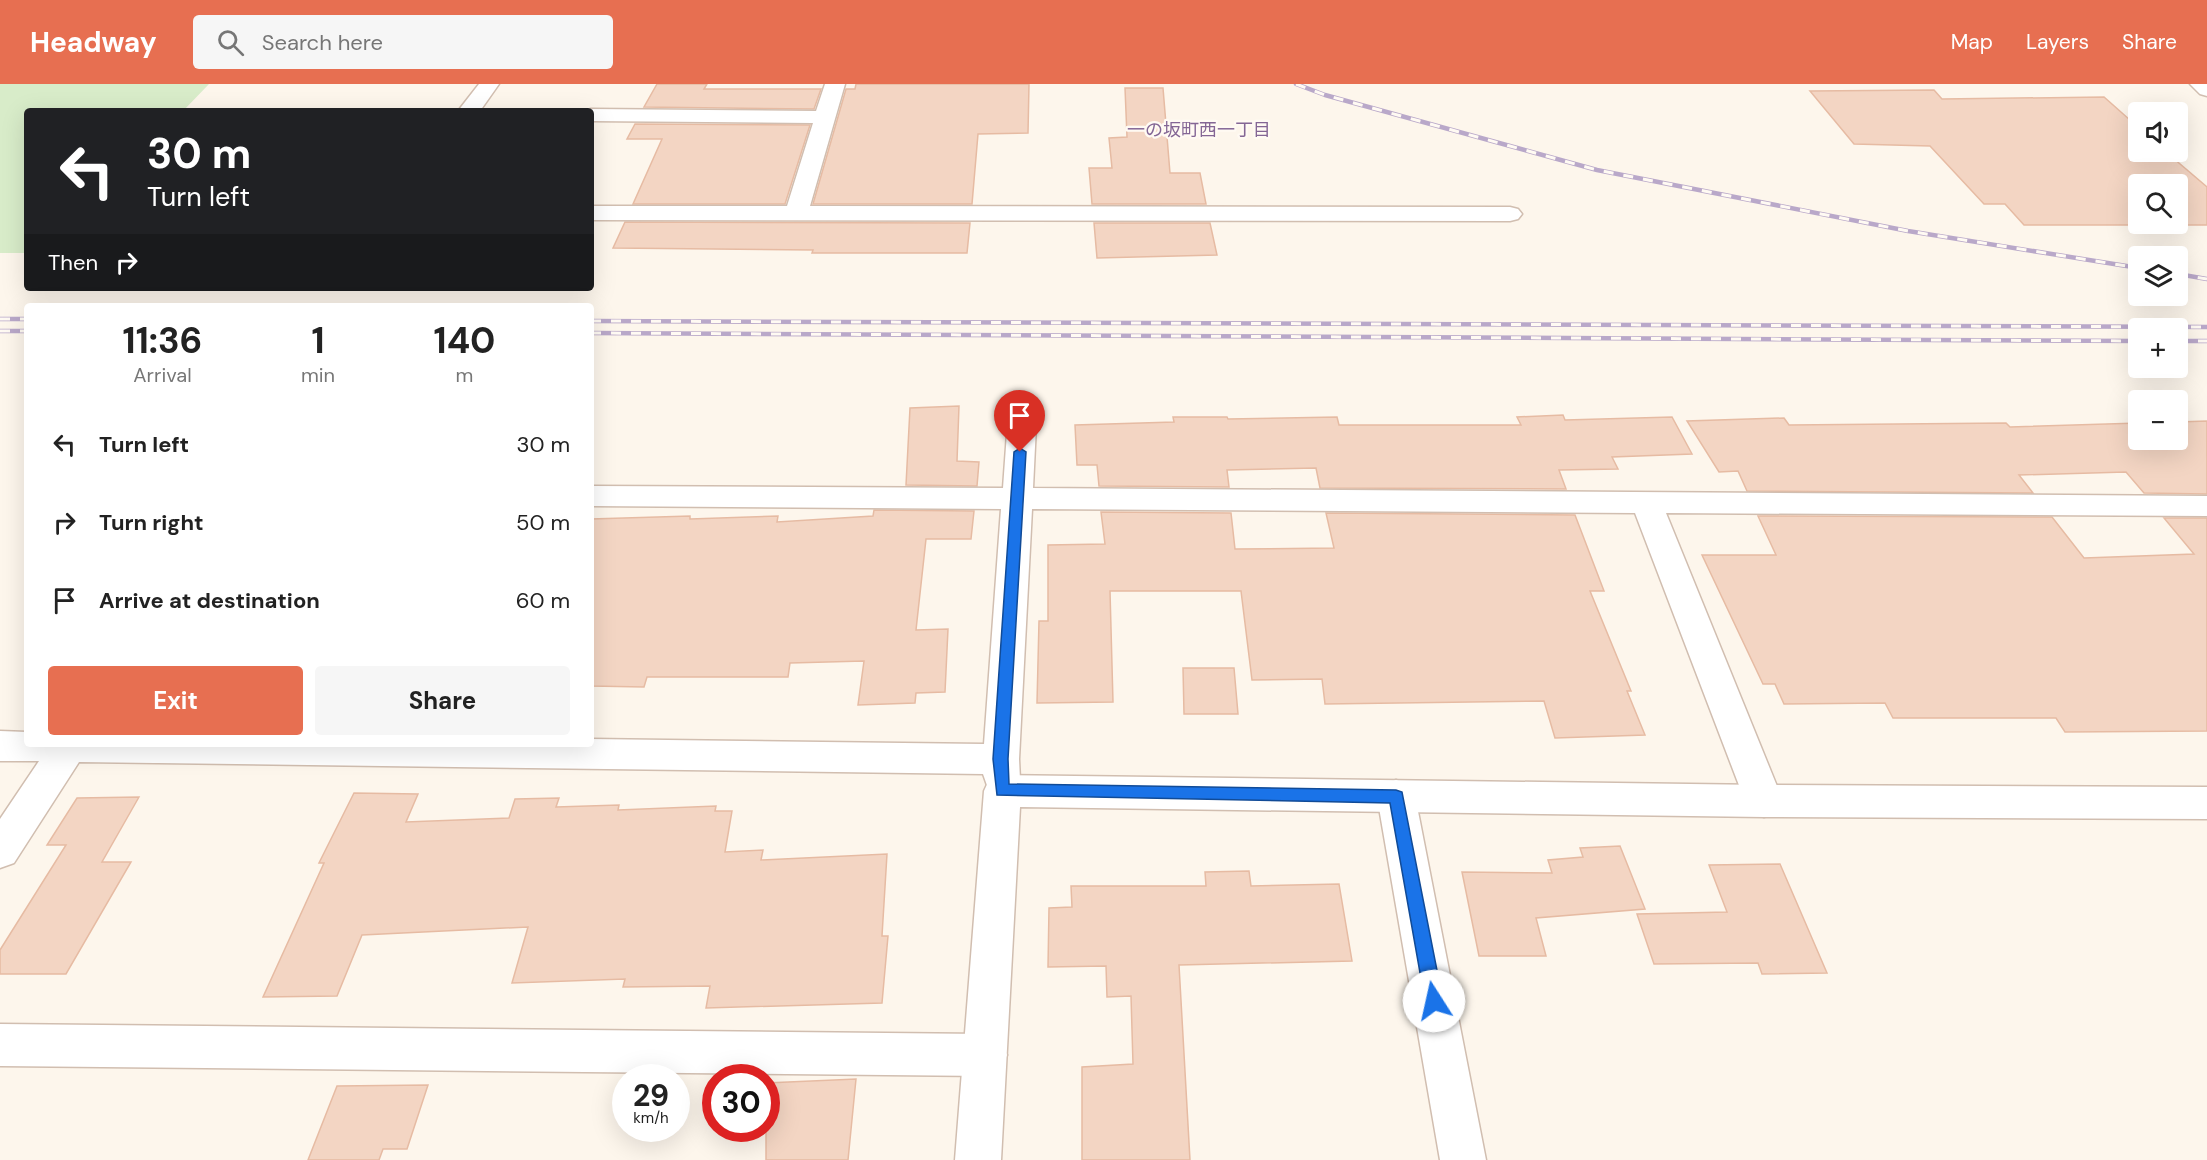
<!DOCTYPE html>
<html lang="en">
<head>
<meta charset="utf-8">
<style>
	body { margin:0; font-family:"DM Sans","Noto Sans JP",sans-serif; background:#f6f6f6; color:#222; height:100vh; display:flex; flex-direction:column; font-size:22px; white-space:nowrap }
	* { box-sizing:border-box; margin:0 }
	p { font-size:20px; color:#767676 }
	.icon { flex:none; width:33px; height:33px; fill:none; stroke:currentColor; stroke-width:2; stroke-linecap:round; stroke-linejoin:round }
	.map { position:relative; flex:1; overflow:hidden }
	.drawer { position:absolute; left:24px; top:219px; width:570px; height:444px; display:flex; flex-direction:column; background:#fff; border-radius:6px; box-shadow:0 6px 24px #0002 }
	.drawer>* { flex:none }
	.guide { position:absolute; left:24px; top:24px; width:570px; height:183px; border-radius:6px; box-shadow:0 6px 24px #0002; background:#202124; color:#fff; overflow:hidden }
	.controls { position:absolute; left:2128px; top:18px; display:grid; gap:12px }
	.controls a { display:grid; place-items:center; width:60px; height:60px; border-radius:6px; background:#fff; box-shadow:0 6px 24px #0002; font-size:30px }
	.speed { position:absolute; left:612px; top:980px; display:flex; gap:12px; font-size:30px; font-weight:700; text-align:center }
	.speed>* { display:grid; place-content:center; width:78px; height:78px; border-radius:50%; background:#fff; box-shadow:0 6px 24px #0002; line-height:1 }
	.speed small { font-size:15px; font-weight:400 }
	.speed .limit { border:9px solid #d22; background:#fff; color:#111 }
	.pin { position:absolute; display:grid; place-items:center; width:51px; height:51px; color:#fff; margin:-62px -26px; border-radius:50% 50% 50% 0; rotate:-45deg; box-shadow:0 0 6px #0007 }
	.pin .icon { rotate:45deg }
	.me { position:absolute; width:66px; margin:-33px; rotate:350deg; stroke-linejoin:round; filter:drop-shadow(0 0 4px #0008) }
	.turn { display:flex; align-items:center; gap:21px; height:126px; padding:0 24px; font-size:27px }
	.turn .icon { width:78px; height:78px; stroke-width:2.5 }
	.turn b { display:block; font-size:42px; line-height:51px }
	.then { display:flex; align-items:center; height:57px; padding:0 24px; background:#0003; gap:12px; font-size:22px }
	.eta { display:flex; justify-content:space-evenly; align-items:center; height:102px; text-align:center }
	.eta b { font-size:36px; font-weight:700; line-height:42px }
	.primary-button { display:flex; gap:12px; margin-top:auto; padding:12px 24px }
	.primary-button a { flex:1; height:69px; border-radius:6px; background:#e76f51; color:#fff; font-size:24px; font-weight:700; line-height:69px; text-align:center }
	.primary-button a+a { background:#f6f6f6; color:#222 }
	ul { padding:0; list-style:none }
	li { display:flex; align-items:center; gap:18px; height:78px; padding:0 24px }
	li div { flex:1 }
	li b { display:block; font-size:22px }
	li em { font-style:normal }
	header { display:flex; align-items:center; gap:36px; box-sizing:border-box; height:84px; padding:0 30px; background:#e76f51; color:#fff }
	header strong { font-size:28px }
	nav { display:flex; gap:33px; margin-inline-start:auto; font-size:21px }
	.search { width:420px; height:54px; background:#f6f6f6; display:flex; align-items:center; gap:15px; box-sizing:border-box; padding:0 21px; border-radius:6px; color:#767676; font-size:22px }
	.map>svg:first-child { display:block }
</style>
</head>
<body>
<header>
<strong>Headway</strong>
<div class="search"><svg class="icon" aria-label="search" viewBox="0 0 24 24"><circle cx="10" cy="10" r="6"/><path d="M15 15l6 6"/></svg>Search here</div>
<nav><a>Map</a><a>Layers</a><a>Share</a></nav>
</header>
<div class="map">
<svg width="2207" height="1076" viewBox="0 0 2207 1076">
	<rect width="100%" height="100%" fill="#fdf6ec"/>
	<path fill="#d8ecc9" d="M 0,0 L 209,0 L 183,27 L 27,27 L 27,169 L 0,169 Z"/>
	<path fill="#f3d5c3" stroke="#e6bba3" stroke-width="1.5" fill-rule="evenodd" d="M 657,0 L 707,0 L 704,5 L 821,5 L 814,25 L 644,23 Z
		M 856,0 L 1029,0 L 1028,49 L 978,50 L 972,120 L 813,120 L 846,5 L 855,5 Z
		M 1125,4 L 1163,4 L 1170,89 L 1200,89 L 1206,120 L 1092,120 L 1089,84 L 1112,84 L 1109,54 L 1127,53 Z
		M 1934,6 L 1942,15 L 2104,13 L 2139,44 L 2139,68 L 2166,68 L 2207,103 L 2207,141 L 2024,141 L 2005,120 L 1984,120 L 1930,62 L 1854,60 L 1810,7 ZM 2139,100 L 2178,100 L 2178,140 L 2139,140 Z
		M 635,40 L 810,41 L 785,120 L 633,120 L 662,55 L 627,55 Z
		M 625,138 L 970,139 L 967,169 L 812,169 L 813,166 L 613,164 Z
		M 1094,139 L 1210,139 L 1217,171 L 1097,174 Z
		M 959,322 L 957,377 L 979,378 L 977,402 L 906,401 L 910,324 Z
		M 1563,331 L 1565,336 L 1672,333 L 1692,370 L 1612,373 L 1618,385 L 1559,386 L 1566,405 L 1320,404 L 1316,384 L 1227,386 L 1229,403 L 1099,402 L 1097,381 L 1077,381 L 1075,341 L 1174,338 L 1173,333 L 1227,333 L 1228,335 L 1337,333 L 1339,341 L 1521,341 L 1517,333 Z
		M 1784,334 L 1789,341 L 2006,339 L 2010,343 L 2139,339 L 2139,356 L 2178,356 L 2178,338 L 2207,337 L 2207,410 L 2144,409 L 2126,388 L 2019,391 L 2033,409 L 1747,407 L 1738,387 L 1719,388 L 1687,337 Z
		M 874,426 L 974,427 L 971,455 L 926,455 L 916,546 L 948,545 L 945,608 L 916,609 L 915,619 L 858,621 L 864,577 L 790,579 L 788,593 L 647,593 L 644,603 L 591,602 L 591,435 L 690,432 L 690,435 L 778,432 L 777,438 L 873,432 Z
		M 1101,428 L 1231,429 L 1235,465 L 1334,464 L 1326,429 L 1575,431 L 1604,507 L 1590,507 L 1631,607 L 1627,607 L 1645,651 L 1555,654 L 1544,617 L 1325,620 L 1322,595 L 1252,596 L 1241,507 L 1110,507 L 1113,618 L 1037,619 L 1039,537 L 1048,537 L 1048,461 L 1105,460 Z
		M 1758,432 L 2052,433 L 2084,474 L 2194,470 L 2164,434 L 2207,434 L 2207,647 L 2065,648 L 2056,634 L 1893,634 L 1885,619 L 1784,620 L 1775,600 L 1763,600 L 1702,471 L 1776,471 Z
		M 1183,584 L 1234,584 L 1238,630 L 1184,630 Z
		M 354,709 L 418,710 L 406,738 L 509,734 L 515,715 L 559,714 L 556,723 L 619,721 L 618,726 L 716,722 L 715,727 L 732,727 L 725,768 L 763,766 L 761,776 L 887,770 L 882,852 L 888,852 L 882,919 L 706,924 L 710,902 L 623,903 L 625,895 L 512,899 L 528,843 L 362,851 L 337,912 L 263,913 L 324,779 L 319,779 Z
		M 139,713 L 102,778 L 131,778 L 66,890 L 0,890 L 0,866 L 66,761 L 47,761 L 77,714 Z
		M 1620,762 L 1645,825 L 1536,834 L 1546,872 L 1479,872 L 1462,788 L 1552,789 L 1548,776 L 1583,773 L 1580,764 Z
		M 1780,780 L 1827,889 L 1762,890 L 1758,879 L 1654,880 L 1637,830 L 1727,828 L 1709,781 Z
		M 1249,787 L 1251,802 L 1339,800 L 1352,877 L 1179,881 L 1190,1076 L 1082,1076 L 1082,983 L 1133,980 L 1131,912 L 1107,913 L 1106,882 L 1048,883 L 1049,824 L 1072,823 L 1071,802 L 1206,802 L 1205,788 Z
		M 856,995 L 848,1076 L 766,1076 L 766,999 Z
		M 428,1001 L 407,1065 L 383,1065 L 379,1076 L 308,1076 L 337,1002 Z"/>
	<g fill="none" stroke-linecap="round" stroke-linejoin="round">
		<defs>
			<path id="minor" d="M 479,0 L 499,0 L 480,27 L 458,27 Z
				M 825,0 L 845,0 L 810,122 L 1510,123 L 1518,125 L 1522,130 L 1518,135 L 1510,137 L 591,136 L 591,122 L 787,122 L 813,39 L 591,37 L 591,27 L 584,27 L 591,25 L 816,27 Z
				M 1023,312 L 1033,315 L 1037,321 L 1033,404 L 2207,412 L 2207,432 L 1666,429 L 1783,717 L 1777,728 L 1764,733 L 1751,728 L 1745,717 L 1635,429 L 1032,425 L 1019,675 L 1020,696 L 1015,707 L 1002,711 L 989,707 L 983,690 L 79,678 L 14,779 L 0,784 L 0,735 L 39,677 L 0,677 L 0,647 L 27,648 L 27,660 L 591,660 L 591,655 L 984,660 L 1001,425 L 591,422 L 591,402 L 1003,404 L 1009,321 L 1013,315 Z
				M 1396,696 L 1409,701 L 1415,712 L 1486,1076 L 1440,1076 L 1377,712 L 1383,701 Z
				M 0,940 L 985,950 L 1000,956 L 1007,971 L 1000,986 L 985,992 L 0,982 Z"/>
			<path id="tertiary" d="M 2190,0 L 2207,0 L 2207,12 L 2200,10 Z
				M 1002,691 L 1764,701 L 2207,703 L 2207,735 L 1764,733 L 1020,723 L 1001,1076 L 955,1076 L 984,707 L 989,696 Z"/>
		</defs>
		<use href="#minor" stroke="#d1beb0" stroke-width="3"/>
		<use href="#tertiary" stroke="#d1beb0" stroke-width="3"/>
		<use href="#minor" fill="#fff" fill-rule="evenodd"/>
		<use href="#tertiary" fill="#fff" fill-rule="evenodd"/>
		<defs>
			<path id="rail" d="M 1296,0 L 1325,11 L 1597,86 L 1908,147 L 2139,184
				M 2178,190 L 2207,195
				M 0,235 L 27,235
				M 591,237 L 2207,243
				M 0,247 L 27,247
				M 591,249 L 2139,257
				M 2178,257 L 2207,257"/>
		</defs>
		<use href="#rail" stroke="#b9a8c9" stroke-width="4.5"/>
		<use href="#rail" stroke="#fffaf3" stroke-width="3" stroke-dasharray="10" stroke-linecap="butt"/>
	</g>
	<path fill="#1a73e8" stroke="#114b97" stroke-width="1.5" d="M 1020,364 L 1026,368 L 1008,675 L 1009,700 L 1396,706 L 1402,708 L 1443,917 L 1440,923 L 1434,925 L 1428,923 L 1425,917 L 1390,719 L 997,711 L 993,675 L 1014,368 Z"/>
	<g text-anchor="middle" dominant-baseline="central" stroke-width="4.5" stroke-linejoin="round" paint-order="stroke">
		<g font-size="18" fill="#846695" stroke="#fffaf3">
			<text x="1199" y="46">一の坂町西一丁目</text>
		</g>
	</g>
</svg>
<div class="controls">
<a><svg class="icon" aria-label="sound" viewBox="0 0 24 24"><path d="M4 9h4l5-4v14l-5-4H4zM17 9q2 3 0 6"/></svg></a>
<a><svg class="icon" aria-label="search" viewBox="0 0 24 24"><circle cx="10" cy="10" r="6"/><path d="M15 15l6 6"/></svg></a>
<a><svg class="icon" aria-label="layers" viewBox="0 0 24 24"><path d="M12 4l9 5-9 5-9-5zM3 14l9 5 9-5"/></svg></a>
<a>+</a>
<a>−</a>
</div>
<div class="speed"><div>29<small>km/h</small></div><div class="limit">30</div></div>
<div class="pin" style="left:1020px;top:368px;background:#d93025"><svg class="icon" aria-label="arrive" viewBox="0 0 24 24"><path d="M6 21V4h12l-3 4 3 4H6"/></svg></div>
<svg class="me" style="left:1434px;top:917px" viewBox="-20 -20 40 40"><circle r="19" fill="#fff"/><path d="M0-13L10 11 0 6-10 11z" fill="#1a73e8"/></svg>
<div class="guide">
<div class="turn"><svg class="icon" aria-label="left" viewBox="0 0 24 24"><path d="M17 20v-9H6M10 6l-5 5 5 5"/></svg><div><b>30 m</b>Turn left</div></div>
<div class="then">Then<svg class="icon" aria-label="right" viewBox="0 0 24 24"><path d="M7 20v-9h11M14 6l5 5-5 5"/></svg></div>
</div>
<section class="drawer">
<div class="eta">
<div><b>11:36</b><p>Arrival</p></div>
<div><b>1</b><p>min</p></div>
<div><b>140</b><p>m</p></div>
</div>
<ul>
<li><svg class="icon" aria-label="left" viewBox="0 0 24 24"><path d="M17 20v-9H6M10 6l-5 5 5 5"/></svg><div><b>Turn left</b></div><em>30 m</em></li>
<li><svg class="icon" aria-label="right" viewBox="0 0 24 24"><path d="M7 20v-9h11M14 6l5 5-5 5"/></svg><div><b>Turn right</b></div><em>50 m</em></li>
<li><svg class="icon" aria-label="arrive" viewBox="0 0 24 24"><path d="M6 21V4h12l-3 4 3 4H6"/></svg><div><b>Arrive at destination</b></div><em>60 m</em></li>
</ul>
<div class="primary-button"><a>Exit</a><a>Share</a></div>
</section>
</div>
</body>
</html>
